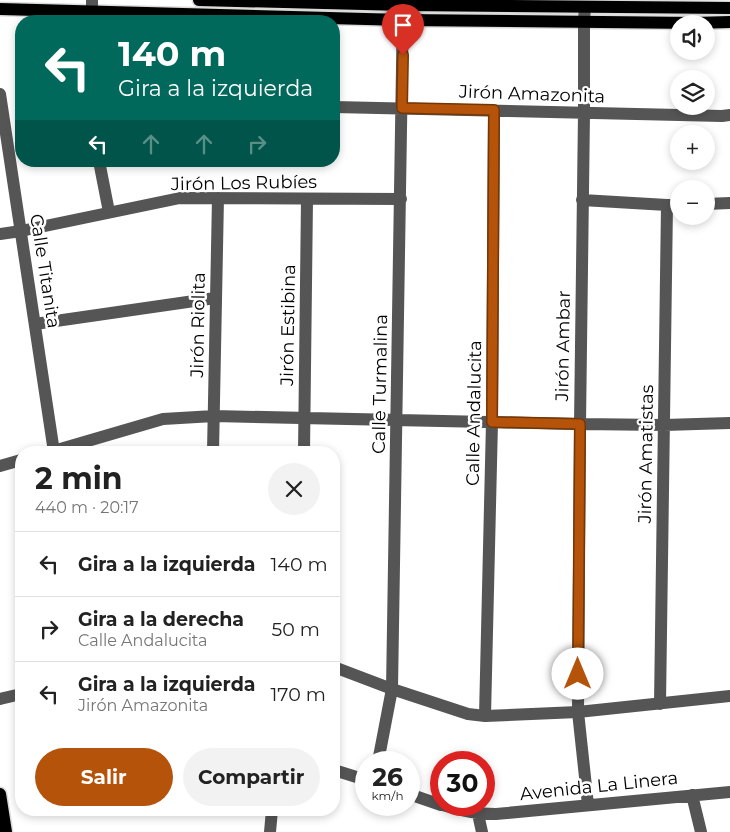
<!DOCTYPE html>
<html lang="es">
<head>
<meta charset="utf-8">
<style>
	body { margin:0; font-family:Montserrat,sans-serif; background:#f2f2f2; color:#222; height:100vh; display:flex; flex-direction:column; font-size:19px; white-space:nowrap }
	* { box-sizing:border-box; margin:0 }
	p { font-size:16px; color:#767676 }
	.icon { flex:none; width:28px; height:28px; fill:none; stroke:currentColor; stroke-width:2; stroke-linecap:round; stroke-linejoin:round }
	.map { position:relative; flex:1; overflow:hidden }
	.side { position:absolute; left:15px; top:446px; width:325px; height:370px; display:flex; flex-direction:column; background:#fff; border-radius:20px; box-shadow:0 2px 8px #0003 }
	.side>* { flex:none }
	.banner { position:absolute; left:15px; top:15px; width:325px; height:152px; border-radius:20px; box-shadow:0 2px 8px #0003; background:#00695c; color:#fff; overflow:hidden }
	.fabs { position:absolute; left:670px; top:15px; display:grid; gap:10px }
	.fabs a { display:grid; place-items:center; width:45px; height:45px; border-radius:50%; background:#fff; box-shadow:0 2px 8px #0003; font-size:25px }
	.speed { position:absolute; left:355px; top:751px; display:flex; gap:10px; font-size:25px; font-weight:700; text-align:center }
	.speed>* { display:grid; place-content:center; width:65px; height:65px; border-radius:50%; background:#fff; box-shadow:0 2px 8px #0003; line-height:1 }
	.speed small { font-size:12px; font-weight:400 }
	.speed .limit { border:8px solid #d22; background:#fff; color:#111 }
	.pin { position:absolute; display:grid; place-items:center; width:42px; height:42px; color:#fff; margin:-51px -21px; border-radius:50% 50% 50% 0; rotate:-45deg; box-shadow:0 0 5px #0007 }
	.pin .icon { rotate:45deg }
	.me { position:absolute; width:55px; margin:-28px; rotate:0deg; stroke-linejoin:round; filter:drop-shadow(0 0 4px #0008) }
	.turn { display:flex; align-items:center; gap:18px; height:105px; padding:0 20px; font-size:22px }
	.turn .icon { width:65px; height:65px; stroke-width:2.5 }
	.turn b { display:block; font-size:35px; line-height:42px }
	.lanes { display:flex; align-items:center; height:48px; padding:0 20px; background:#0003; justify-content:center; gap:25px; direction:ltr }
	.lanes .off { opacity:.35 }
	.round { display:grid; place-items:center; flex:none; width:52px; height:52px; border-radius:26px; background:#f2f2f2 }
	.summary { display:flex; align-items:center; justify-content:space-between; height:85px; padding:0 20px }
	h1 { font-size:30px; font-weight:700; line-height:38px }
	.button { display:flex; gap:10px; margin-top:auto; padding:10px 20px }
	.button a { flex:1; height:58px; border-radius:30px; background:#b45309; color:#fff; font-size:20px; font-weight:700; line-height:58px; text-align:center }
	.button a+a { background:#f2f2f2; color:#222 }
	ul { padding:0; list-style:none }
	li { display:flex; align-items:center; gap:15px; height:65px; padding:0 20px; border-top:1px solid #e0e0e0 }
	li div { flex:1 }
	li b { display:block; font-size:19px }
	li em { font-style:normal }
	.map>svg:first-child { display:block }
</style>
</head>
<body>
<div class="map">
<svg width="730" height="832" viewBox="0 0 730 832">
	<rect width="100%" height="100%" fill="#fff"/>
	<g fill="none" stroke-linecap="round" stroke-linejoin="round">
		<defs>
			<path id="major" d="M 199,0 L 403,5 L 730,8
				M 0,9 L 403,20 L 695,23 L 730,22
				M 0,794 L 6,832"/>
		</defs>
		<use href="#major" stroke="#dbdbdb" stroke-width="15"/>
		<path stroke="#555" stroke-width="12" d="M 585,7 L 584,21 L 584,113 L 580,424 L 578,712 L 588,805
			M 92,21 L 92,0
			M 0,94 L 54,452
			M 334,107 L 722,116 L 730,115
			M 99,161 L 109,212
			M 582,200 L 667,205 L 679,205
			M 706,204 L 730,203
			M 0,234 L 21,231 L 180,198 L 401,199
			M 35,324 L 215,298
			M 50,452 L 163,419 L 214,416 L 580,424 L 664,425 L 730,423
			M 213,452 L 218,198
			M 304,452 L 307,199
			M 0,466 L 21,460
			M 334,667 L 392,689 L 468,714 L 485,716 L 578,712 L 730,696
			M 0,699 L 21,694
			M 660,704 L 667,205
			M 485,716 L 492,422 L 494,111
			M 378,762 L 392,689 L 403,5
			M 334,770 L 366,780
			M 409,794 L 441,805
			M 692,795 L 701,832
			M 443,805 C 461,811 477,814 496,814 L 730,792
			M 478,814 L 482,832
			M 270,832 L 272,810"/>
		<use href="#major" stroke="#000" stroke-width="12"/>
	</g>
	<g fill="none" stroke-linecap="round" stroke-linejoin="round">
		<defs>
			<path id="route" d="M 403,55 L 402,108 L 494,110 L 492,422 L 580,424 L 578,674"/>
		</defs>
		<use href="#route" stroke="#753606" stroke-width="12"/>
		<use href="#route" stroke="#b45309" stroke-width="9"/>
	</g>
	<g text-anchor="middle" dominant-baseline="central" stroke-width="5" stroke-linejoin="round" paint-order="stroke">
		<g font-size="18" fill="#000" stroke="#fff">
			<text transform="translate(532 94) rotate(2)">Jirón Amazonita</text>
			<text transform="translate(244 183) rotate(-1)">Jirón Los Rubíes</text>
			<text transform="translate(45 271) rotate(81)">Calle Titanita</text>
			<text transform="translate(198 325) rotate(-89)">Jirón Riolita</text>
			<text transform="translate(288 325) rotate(-89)">Jirón Estibina</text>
			<text transform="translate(563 346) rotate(-89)">Jirón Ambar</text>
			<text transform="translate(380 384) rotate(-89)">Calle Turmalina</text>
			<text transform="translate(474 413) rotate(-89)">Calle Andalucita</text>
			<text transform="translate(646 454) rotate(-89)">Jirón Amatistas</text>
			<text transform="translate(599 786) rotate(-6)">Avenida La Linera</text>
		</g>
	</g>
</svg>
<div class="fabs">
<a><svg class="icon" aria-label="sound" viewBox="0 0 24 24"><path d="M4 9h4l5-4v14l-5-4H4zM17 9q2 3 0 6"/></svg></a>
<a><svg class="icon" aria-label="layers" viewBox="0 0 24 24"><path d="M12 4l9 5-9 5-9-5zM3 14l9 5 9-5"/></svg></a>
<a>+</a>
<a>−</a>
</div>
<div class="speed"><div>26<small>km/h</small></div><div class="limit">30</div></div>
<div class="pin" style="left:403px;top:55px;background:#d93025"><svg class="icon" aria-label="arrive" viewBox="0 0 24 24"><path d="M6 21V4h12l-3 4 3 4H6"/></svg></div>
<svg class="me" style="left:578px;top:674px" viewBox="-20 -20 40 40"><circle r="19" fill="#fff"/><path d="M0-13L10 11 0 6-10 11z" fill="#b45309"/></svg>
<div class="banner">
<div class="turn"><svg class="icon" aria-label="left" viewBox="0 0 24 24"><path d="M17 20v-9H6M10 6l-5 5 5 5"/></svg><div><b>140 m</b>Gira a la izquierda</div></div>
<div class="lanes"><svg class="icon" aria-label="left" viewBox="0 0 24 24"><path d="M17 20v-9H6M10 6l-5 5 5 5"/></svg><svg class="icon off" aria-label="ahead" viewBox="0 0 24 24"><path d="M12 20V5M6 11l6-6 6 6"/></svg><svg class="icon off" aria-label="ahead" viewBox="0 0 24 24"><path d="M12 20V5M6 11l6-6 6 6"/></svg><svg class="icon off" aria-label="right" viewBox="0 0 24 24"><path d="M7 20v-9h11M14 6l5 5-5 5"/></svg></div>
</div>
<section class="side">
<div class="summary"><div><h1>2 min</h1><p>440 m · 20:17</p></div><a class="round"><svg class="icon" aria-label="close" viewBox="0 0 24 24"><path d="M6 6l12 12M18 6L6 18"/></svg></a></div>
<ul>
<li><svg class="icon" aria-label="left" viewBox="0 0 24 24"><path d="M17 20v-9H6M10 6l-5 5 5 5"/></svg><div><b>Gira a la izquierda</b></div><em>140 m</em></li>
<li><svg class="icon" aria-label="right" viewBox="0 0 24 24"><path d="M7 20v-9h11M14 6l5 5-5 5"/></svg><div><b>Gira a la derecha</b><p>Calle Andalucita</p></div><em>50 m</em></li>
<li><svg class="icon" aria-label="left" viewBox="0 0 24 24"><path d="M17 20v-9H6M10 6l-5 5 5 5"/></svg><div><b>Gira a la izquierda</b><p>Jirón Amazonita</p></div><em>170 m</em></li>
</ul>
<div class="button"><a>Salir</a><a>Compartir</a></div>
</section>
</div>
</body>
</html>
